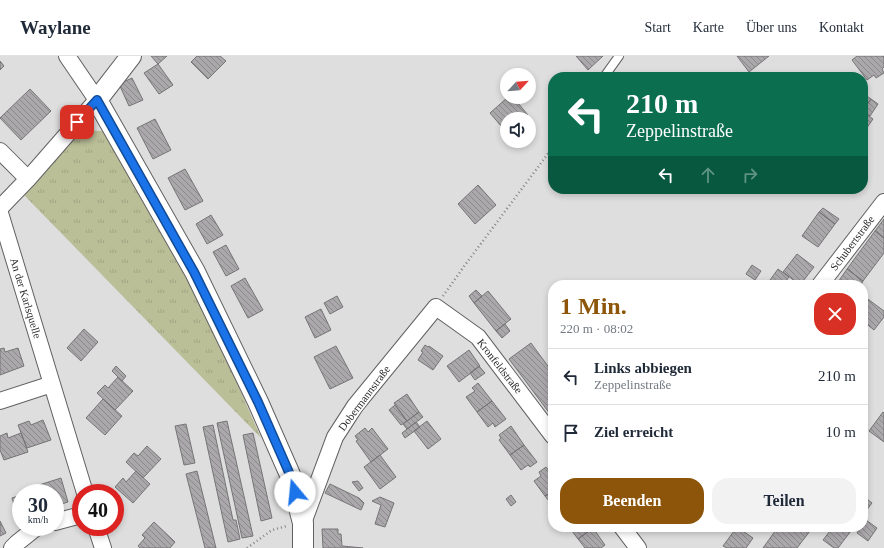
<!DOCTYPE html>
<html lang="de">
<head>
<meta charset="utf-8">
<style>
	body { margin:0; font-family:Georgia,serif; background:#f2f2f3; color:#1f2937; height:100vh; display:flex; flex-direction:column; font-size:15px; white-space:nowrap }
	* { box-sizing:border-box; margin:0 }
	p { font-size:13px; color:#747a83 }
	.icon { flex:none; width:22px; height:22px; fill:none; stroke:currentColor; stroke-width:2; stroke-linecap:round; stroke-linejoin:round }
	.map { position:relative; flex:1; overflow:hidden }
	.sheet { position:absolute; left:548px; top:224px; width:320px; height:252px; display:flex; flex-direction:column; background:#fff; border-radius:16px; box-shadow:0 2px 6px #0003 }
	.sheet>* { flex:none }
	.top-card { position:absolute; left:548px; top:16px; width:320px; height:122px; border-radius:16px; box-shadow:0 2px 6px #0003; background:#0b6e4f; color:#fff; overflow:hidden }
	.needle { width:26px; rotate:64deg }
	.buttons { position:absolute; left:500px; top:12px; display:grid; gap:8px }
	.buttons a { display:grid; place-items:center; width:36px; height:36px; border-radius:50%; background:#fff; box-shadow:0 2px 6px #0003; font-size:20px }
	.speed { position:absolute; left:12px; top:428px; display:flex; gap:8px; font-size:20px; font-weight:700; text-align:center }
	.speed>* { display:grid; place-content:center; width:52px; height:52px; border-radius:50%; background:#fff; box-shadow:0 2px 6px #0003; line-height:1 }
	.speed small { font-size:10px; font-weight:400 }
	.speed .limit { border:6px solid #d22; background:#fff; color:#111 }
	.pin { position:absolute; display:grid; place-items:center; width:34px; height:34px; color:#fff; margin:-17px; border-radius:8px; box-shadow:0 2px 6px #0006 }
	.me { position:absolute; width:44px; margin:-22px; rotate:343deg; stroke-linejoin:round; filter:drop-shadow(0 0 3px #0008) }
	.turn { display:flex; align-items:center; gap:14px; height:84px; padding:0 12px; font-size:18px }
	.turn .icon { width:52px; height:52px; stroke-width:2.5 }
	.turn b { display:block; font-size:28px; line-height:34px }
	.lanes { display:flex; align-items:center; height:38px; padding:0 12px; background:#0003; justify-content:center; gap:20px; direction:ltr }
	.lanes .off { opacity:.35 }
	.round { display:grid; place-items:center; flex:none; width:42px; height:42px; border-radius:16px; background:#f2f2f3 }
	.summary { display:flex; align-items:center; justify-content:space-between; height:68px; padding:0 12px }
	h1 { font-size:24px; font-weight:600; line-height:30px; color:#8c5509 }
	.action { display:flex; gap:8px; margin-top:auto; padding:8px 12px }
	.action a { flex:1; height:46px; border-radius:16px; background:#8c5509; color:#fff; font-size:16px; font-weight:600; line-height:46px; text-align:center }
	.action a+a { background:#f2f2f3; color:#1f2937 }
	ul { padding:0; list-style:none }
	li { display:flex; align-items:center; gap:12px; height:56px; padding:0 12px; border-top:1px solid #e0e1e3 }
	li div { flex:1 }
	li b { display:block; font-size:15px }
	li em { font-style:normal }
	header { display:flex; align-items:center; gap:24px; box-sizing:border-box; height:56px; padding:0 20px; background:#fff; border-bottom:1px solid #e0e1e3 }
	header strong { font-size:19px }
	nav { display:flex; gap:22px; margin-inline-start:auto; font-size:14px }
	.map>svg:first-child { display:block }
</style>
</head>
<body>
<header>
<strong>Waylane</strong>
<nav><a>Start</a><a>Karte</a><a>Über uns</a><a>Kontakt</a></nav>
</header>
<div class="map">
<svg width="884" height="492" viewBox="0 0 884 492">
	<defs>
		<pattern id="grass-tufts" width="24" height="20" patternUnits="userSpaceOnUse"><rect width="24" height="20" fill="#babf98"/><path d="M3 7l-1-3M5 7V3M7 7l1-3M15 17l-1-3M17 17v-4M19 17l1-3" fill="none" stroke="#a0a483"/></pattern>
		<pattern id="building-back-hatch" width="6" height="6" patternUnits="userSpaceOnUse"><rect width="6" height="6" fill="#aaa8aa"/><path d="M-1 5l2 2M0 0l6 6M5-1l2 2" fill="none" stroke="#8b898b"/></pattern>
	</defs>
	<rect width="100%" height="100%" fill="#dededf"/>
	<path fill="url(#grass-tufts)" d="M 78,74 L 103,75 L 203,250 L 261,382 L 24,139 Z"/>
	<path fill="url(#building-back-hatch)" stroke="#767576" d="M 151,0 L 167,0 L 158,8 Z
		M 197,0 L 220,0 L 226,5 L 208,23 L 191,6 Z
		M 576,0 L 603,0 L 588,14 Z
		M 737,0 L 769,0 L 749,16 Z
		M 857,0 L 884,0 L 884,11 L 882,13 L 884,17 L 876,22 L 874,19 L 867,24 L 852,4 Z
		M 0,5 L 4,10 L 0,14 Z
		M 158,8 L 173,29 L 159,38 L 144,17 Z
		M 132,22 L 143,44 L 129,50 L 119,28 Z
		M 30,33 L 51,55 L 21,84 L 0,62 Z
		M 864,38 L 871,43 L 863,54 L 863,39 Z
		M 508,41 L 513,41 L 528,59 L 523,63 L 507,63 L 507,77 L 490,57 Z
		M 871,43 L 878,48 L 870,60 L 863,56 L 863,54 Z
		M 863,56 L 873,63 L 866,73 L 863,70 Z
		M 155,63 L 171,94 L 153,103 L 137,72 Z
		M 185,113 L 203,145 L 185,154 L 168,122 Z
		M 478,129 L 496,149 L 475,168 L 458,148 Z
		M 823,152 L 839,163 L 835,168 L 819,156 Z
		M 819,156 L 835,168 L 818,191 L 802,180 Z
		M 211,159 L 223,179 L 207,188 L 196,168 Z
		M 884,163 L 884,182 L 875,175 Z
		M 875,175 L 884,182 L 884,197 L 863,225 L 847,213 Z
		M 226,189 L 239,213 L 226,220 L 213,196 Z
		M 797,198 L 814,211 L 800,229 L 783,216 Z
		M 752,209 L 761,215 L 755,224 L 746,218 Z
		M 778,213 L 789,221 L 783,229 L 776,229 L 770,224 Z
		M 847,213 L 863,225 L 861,229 L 836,229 Z
		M 245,222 L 263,254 L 248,262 L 231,230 Z
		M 476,234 L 482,240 L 474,247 L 469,240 Z
		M 488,235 L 511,263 L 496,275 L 474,247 Z
		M 337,240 L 343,251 L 330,258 L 324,247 Z
		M 865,241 L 884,255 L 884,261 L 874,274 L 863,265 L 863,244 Z
		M 321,253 L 331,274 L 315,282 L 305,261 Z
		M 505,268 L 510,275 L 502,282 L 496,275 Z
		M 84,273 L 98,286 L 81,305 L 67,292 Z
		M 531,287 L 553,317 L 553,362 L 509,303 Z
		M 425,289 L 428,291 L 429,290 L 443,300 L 433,314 L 418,304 L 423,296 L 421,295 Z
		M 336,290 L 353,322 L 330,333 L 314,301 Z
		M 4,292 L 5,296 L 18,292 L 24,310 L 0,319 L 0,293 Z
		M 469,294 L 480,310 L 459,326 L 447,310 Z
		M 116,310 L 126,320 L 122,325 L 112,315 Z
		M 479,310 L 485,317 L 475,324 L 470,317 Z
		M 118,321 L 133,335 L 115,354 L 97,337 L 105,329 L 108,332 Z
		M 478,327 L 492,345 L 477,356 L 466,341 L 475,335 L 472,332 Z
		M 407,338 L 419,356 L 407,365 L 394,347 Z
		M 103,343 L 122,360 L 105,379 L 86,362 Z
		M 492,345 L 506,363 L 495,371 L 493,367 L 488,371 L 477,356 Z
		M 395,349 L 407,365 L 401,369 L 389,354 Z
		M 419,356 L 423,361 L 407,373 L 403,368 Z
		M 883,356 L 884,357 L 884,386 L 869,375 Z
		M 43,364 L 51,384 L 27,392 L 18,369 L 29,365 L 31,369 Z
		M 227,365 L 253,480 L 242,482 L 217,367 Z
		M 427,365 L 441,383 L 428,393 L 414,375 Z
		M 416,366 L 420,371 L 405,382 L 402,377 Z
		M 186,368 L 195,407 L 184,409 L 175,370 Z
		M 213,369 L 233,464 L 236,464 L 240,483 L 228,486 L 203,371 Z
		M 511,370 L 524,389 L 510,399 L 499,384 L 501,382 L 499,379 Z
		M 365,372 L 368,376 L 372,372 L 388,393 L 371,406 L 356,385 L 358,384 L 355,380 Z
		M 7,377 L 8,382 L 21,377 L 28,396 L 4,404 L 0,394 L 0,380 Z
		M 253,377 L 272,462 L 261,465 L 243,379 Z
		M 524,389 L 537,406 L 530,411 L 528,409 L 521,414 L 510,399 Z
		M 147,390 L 161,403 L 143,422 L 126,406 L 134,397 L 138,400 Z
		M 380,399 L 396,421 L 380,433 L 364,411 Z
		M 546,411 L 553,420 L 553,435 L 545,440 L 534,425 L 541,420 L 539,416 Z
		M 136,415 L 150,428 L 133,447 L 115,431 L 123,422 L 126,426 Z
		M 197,415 L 216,492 L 205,492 L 186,418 Z
		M 61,422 L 68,446 L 55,450 L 55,437 L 38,437 L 36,430 Z
		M 358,425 L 363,432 L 359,435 L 352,426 Z
		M 330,428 L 359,442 L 364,447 L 361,454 L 325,437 Z
		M 553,435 L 553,450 L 545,440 Z
		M 21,439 L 21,465 L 19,465 L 12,442 Z
		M 511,439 L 516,446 L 511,450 L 506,443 Z
		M 380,441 L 394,447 L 385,471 L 375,468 L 381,449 L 372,445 Z
		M 867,443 L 872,447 L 863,459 L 863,449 Z
		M 866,464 L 877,472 L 868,485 L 857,477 L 861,471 L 863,471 L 863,469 Z
		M 0,465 L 6,477 L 0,480 Z
		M 154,466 L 175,486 L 170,492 L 140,492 L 138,490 L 145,482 L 142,479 Z
		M 569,471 L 592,471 L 593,472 L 578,483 Z
		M 737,471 L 753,482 L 746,492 L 727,492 L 723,490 Z
		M 778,471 L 813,471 L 797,492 L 763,492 Z
		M 833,471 L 854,471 L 838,492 L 834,492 L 823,484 Z
		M 593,472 L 605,489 L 601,492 L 585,492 L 578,483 Z
		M 322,473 L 338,473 L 338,478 L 341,478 L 342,490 L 363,492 L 323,492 Z"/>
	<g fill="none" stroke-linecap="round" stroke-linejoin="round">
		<defs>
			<path id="service" d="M 604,21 L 619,0"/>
			<path id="minor" d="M 0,95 L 28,123
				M 0,152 L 28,123 L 97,44 L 67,0
				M 0,157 L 85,437
				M 820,229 L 884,146
				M 0,345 L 52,328
				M 55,466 L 81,459
				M 303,467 L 335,381 L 355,350 L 436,251 L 478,281 L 553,380
				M 96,471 L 103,492
				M 622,471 L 638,492
				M 12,492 L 17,487 L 37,471"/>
			<path id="tertiary" d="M 131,0 L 97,44 L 195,216 L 258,346 L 291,421 L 303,467 L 303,492"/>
		</defs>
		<use href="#service" stroke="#616162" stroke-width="10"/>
		<use href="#minor" stroke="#616162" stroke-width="18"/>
		<use href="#tertiary" stroke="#616162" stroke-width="22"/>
		<path stroke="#848485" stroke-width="2.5" stroke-dasharray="1 3" stroke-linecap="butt" d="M 443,240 L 465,209 L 553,91
			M 247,492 L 272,474 L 287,470"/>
		<use href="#service" stroke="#fff" stroke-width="8"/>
		<use href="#minor" stroke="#fff" stroke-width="16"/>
		<use href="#tertiary" stroke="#fff" stroke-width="20"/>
	</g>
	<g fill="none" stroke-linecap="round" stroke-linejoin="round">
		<defs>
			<path id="route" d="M 77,66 L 97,44 L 194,216 L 258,346 L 291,421 L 295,436"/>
		</defs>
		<use href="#route" stroke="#114b97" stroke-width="10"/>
		<use href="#route" stroke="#1a73e8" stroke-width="7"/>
	</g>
	<g text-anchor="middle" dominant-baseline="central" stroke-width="3.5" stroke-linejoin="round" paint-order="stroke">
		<g font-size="11" fill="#2a2a2a" stroke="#fff">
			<text transform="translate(852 187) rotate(-53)">Schubertstraße</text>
			<text transform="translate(26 242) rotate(73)">An der Karlsquelle</text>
			<text transform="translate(500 310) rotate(52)">Kronfeldstraße</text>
			<text transform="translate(364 342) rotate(-53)">Dobermannstraße</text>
		</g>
	</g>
</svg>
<div class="buttons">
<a><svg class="needle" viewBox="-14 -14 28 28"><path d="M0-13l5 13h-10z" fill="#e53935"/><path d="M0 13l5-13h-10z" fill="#747a83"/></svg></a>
<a><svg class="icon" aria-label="sound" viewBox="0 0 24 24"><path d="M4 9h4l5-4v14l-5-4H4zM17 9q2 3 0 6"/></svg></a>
</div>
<div class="speed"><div>30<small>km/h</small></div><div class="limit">40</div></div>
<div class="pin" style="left:77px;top:66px;background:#d93025"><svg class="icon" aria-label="arrive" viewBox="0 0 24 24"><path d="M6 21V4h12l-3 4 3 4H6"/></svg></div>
<svg class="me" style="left:295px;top:436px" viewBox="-20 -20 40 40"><circle r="19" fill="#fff"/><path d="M0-13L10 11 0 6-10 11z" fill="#1a73e8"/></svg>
<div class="top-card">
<div class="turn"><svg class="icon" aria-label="left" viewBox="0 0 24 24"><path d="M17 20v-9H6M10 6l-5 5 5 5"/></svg><div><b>210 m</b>Zeppelinstraße</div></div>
<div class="lanes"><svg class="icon" aria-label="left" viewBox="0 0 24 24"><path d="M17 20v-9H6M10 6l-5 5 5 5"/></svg><svg class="icon off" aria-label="ahead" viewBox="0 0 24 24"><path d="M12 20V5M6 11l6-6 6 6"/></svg><svg class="icon off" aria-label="right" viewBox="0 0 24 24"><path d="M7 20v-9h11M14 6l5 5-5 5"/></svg></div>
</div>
<section class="sheet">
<div class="summary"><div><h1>1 Min.</h1><p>220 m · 08:02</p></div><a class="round" style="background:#d93025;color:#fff"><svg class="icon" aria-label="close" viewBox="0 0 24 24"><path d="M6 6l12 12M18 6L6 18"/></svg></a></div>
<ul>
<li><svg class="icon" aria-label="left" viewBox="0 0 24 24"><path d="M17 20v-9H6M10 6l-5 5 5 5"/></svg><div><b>Links abbiegen</b><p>Zeppelinstraße</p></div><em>210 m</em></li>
<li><svg class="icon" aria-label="arrive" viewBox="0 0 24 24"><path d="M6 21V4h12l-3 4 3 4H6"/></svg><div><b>Ziel erreicht</b></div><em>10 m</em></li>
</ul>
<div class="action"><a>Beenden</a><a>Teilen</a></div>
</section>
</div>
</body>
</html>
